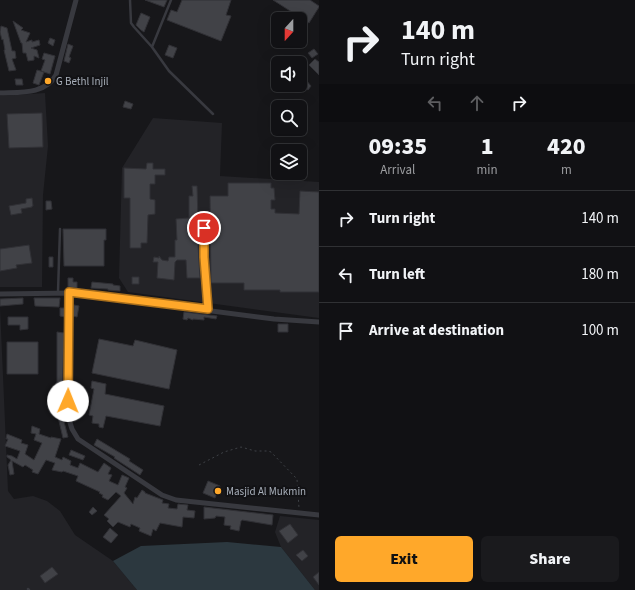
<!DOCTYPE html>
<html lang="en">
<head>
<meta charset="utf-8">
<style>
	body { margin:0; font-family:"Source Sans 3",sans-serif; background:#1a1a1d; color:#f1f3f6; height:100vh; display:flex; flex-direction:column; font-size:15px; white-space:nowrap }
	* { box-sizing:border-box; margin:0 }
	p { font-size:13px; color:#9c9da0 }
	.icon { flex:none; width:22px; height:22px; fill:none; stroke:currentColor; stroke-width:2; stroke-linecap:round; stroke-linejoin:round }
	.map { position:relative; flex:1; overflow:hidden }
	.panel { display:flex; flex-direction:column; background:#111114; width:316px }
	.panel>* { flex:none }
	.hud { background:#111114; color:#f1f3f6; overflow:hidden }
	.needle { width:26px; rotate:201deg }
	.controls { position:absolute; left:271px; top:12px; display:grid; gap:8px }
	.controls a { display:grid; place-items:center; width:36px; height:36px; border-radius:6px; background:#111114; box-shadow:0 4px 16px #0002,0 0 0 1px #303134; font-size:20px }
	.pin { position:absolute; display:grid; place-items:center; width:34px; height:34px; color:#fff; margin:-17px; border:2px solid #fff; border-radius:50%; box-shadow:0 1px 4px #0007 }
	.me { position:absolute; width:44px; margin:-22px; rotate:1deg; stroke-linejoin:round; filter:drop-shadow(0 0 3px #0008) }
	.turn { display:flex; align-items:center; gap:14px; height:84px; padding:0 16px; font-size:18px }
	.turn .icon { width:52px; height:52px; stroke-width:2.5 }
	.turn b { display:block; font-size:28px; line-height:34px }
	.lanes { display:flex; align-items:center; height:38px; padding:0 16px; background:#0003; justify-content:center; gap:20px; direction:ltr }
	.lanes .off { opacity:.35 }
	.eta { display:flex; justify-content:space-evenly; align-items:center; height:68px; text-align:center }
	.eta b { font-size:24px; font-weight:800; line-height:28px }
	.action { display:flex; gap:8px; margin-top:auto; padding:8px 16px }
	.action a { flex:1; height:46px; border-radius:6px; background:#ffa82a; color:#111; font-size:16px; font-weight:800; line-height:46px; text-align:center }
	.action a+a { background:#1a1a1d; color:#f1f3f6 }
	ul { padding:0; list-style:none }
	li { display:flex; align-items:center; gap:12px; height:56px; padding:0 16px; border-top:1px solid #303134 }
	li div { flex:1 }
	li b { display:block; font-size:15px }
	li em { font-style:normal }
	main { display:flex; flex:1; min-height:0 }
	.map>svg:first-child { display:block }
</style>
</head>
<body>
<main>
<div class="map">
<svg width="319" height="590" viewBox="0 0 319 590">
	<rect width="100%" height="100%" fill="#17171a"/>
	<path fill="#232327" d="M 45,93 L 48,146 L 43,195 L 42,287 L 0,287 L 0,96 Z
		M 153,118 L 222,123 L 220,176 L 319,182 L 319,318 L 128,292 L 119,278 L 122,168 Z
		M 0,307 L 8,491 L 14,499 L 33,496 L 47,501 L 60,511 L 75,535 L 113,561 L 137,590 L 0,590 Z
		M 280,516 L 319,520 L 319,590 L 315,590 L 281,547 L 275,532 Z"/>
	<path fill="#2c383f" d="M 227,542 L 281,547 L 315,590 L 137,590 L 113,561 L 141,546 Z"/>
	<path fill="#414247" stroke="#313136" d="M 145,0 L 167,0 L 164,7 Z
		M 182,0 L 231,0 L 226,15 L 231,16 L 221,41 L 167,20 L 171,10 L 177,12 Z
		M 273,0 L 310,0 L 319,6 L 319,7 L 309,23 Z
		M 141,13 L 150,17 L 144,32 L 141,30 L 136,25 Z
		M 13,21 L 23,28 L 21,30 L 30,33 L 26,42 L 32,40 L 32,42 L 39,40 L 40,45 L 31,48 L 37,50 L 39,58 L 34,56 L 34,60 L 28,61 L 26,53 L 23,53 L 22,43 L 21,43 Z
		M 1,26 L 7,28 L 12,51 L 15,51 L 16,58 L 12,59 L 16,70 L 9,71 L 4,50 L 5,50 L 3,39 L 2,40 L 0,32 Z
		M 50,38 L 55,40 L 53,46 L 48,43 Z
		M 68,44 L 73,46 L 69,57 L 71,58 L 69,63 L 64,61 Z
		M 169,45 L 177,48 L 173,58 L 165,55 Z
		M 314,49 L 318,54 L 312,58 L 308,53 Z
		M 44,53 L 55,56 L 50,74 L 41,71 L 45,60 L 42,59 Z
		M 315,59 L 319,62 L 319,75 L 309,65 Z
		M 37,70 L 44,72 L 39,85 L 33,83 Z
		M 15,79 L 22,79 L 23,85 L 16,85 Z
		M 306,80 L 311,86 L 308,90 L 302,85 Z
		M 125,101 L 133,104 L 131,109 L 123,107 Z
		M 42,113 L 43,147 L 9,148 L 7,114 Z
		M 147,163 L 153,163 L 153,169 L 165,169 L 165,175 L 155,175 L 155,184 L 150,184 L 150,199 L 155,200 L 155,214 L 148,215 L 147,243 L 141,243 L 141,248 L 130,248 L 130,198 L 124,198 L 124,168 L 146,169 Z
		M 228,183 L 271,183 L 271,188 L 274,188 L 275,200 L 271,200 L 271,209 L 275,209 L 275,213 L 299,214 L 300,191 L 319,192 L 319,292 L 280,292 L 280,290 L 244,290 L 244,283 L 211,283 L 210,196 L 228,196 Z
		M 192,186 L 197,186 L 198,221 L 200,221 L 201,244 L 198,245 L 200,278 L 187,278 L 186,260 L 177,260 L 175,262 L 174,280 L 157,278 L 158,262 L 153,262 L 154,257 L 159,258 L 159,256 L 162,260 L 168,261 L 169,257 L 175,257 L 175,240 L 177,240 L 176,219 L 189,218 L 189,196 L 193,196 Z
		M 32,198 L 33,206 L 32,206 L 32,207 L 21,209 L 22,213 L 11,215 L 9,206 L 26,203 L 26,199 Z
		M 46,201 L 51,201 L 52,209 L 46,210 Z
		M 63,229 L 106,229 L 106,240 L 104,240 L 104,266 L 64,266 Z
		M 29,245 L 32,263 L 16,265 L 17,268 L 0,271 L 0,249 Z
		M 49,257 L 53,257 L 53,267 L 49,267 Z
		M 132,277 L 139,277 L 139,284 L 132,284 Z
		M 68,278 L 73,278 L 73,282 L 77,282 L 77,288 L 68,287 Z
		M 92,282 L 113,284 L 113,285 L 120,286 L 120,291 L 108,290 L 108,289 L 91,288 Z
		M 23,298 L 23,304 L 0,306 L 0,299 Z
		M 34,298 L 60,298 L 59,307 L 35,306 Z
		M 74,305 L 79,306 L 77,317 L 73,316 Z
		M 60,308 L 65,308 L 65,317 L 60,316 Z
		M 184,312 L 217,316 L 216,319 L 204,317 L 204,320 L 193,319 L 193,320 L 188,318 L 187,320 L 183,319 Z
		M 8,317 L 28,317 L 28,329 L 20,330 L 20,325 L 8,325 Z
		M 278,324 L 288,324 L 288,332 L 278,332 Z
		M 57,332 L 64,333 L 62,399 L 63,418 L 68,437 L 63,438 L 58,417 L 57,391 L 55,391 L 56,383 L 57,383 Z
		M 99,339 L 133,346 L 135,340 L 177,350 L 169,389 L 92,373 Z
		M 7,342 L 38,342 L 38,374 L 7,374 Z
		M 92,381 L 106,384 L 105,394 L 164,406 L 160,426 L 106,416 L 103,428 L 99,427 L 99,424 L 92,423 L 93,416 L 89,415 L 94,389 L 91,388 Z
		M 72,389 L 79,389 L 79,414 L 72,413 Z
		M 32,426 L 40,429 L 39,434 L 51,438 L 51,437 L 61,439 L 55,457 L 62,460 L 63,457 L 71,461 L 70,465 L 78,468 L 80,463 L 98,472 L 104,463 L 111,468 L 108,474 L 112,475 L 109,481 L 118,485 L 122,475 L 129,478 L 125,487 L 127,488 L 124,493 L 133,504 L 135,497 L 137,498 L 142,490 L 145,492 L 145,493 L 163,500 L 162,503 L 169,504 L 168,508 L 177,509 L 178,504 L 188,505 L 187,510 L 195,511 L 194,518 L 183,517 L 182,527 L 160,523 L 156,531 L 153,529 L 151,536 L 139,531 L 140,528 L 131,524 L 130,527 L 118,522 L 113,527 L 107,521 L 109,519 L 104,515 L 121,496 L 116,492 L 108,500 L 102,497 L 103,495 L 99,493 L 100,492 L 76,481 L 78,476 L 63,471 L 62,472 L 52,470 L 55,463 L 46,460 L 38,474 L 32,472 L 33,470 L 25,465 L 23,467 L 12,461 L 14,474 L 10,475 L 8,465 L 11,460 L 7,457 L 7,455 L 12,456 L 17,459 L 20,451 L 5,446 L 8,439 L 6,439 L 7,434 L 22,440 L 21,443 L 28,445 L 25,454 L 34,460 L 42,443 L 34,440 L 36,434 L 31,433 Z
		M 97,439 L 130,459 L 129,461 L 143,470 L 140,475 L 114,458 L 115,457 L 94,445 Z
		M 71,450 L 85,456 L 83,460 L 69,455 Z
		M 208,481 L 220,486 L 215,498 L 203,493 Z
		M 93,507 L 97,511 L 92,515 L 89,512 Z
		M 204,507 L 273,515 L 272,525 L 242,520 L 241,521 L 239,531 L 230,529 L 231,526 L 224,525 L 225,517 L 216,516 L 215,518 L 204,519 Z
		M 290,524 L 298,535 L 288,543 L 279,531 Z
		M 110,528 L 118,535 L 111,543 L 103,537 Z
		M 303,550 L 308,556 L 302,561 L 296,555 Z
		M 52,567 L 58,574 L 45,583 L 40,576 Z
		M 319,572 L 319,585 L 313,577 Z"/>
	<g fill="none" stroke-linecap="round" stroke-linejoin="round">
		<path stroke="#3e4146" stroke-width="1" stroke-dasharray="2 3" stroke-linecap="butt" d="M 199,465 L 224,452 L 241,447 L 255,451 L 268,451 L 271,452 L 297,479 L 299,508"/>
		<path stroke="#38393f" stroke-width="2.5" d="M 130,0 L 131,23 L 134,27 L 152,47 L 169,71 L 213,114
			M 152,47 L 171,0
			M 204,228 L 204,257 L 208,309
			M 58,292 L 60,229
			M 28,589 L 29,590"/>
		<path stroke="#38393f" stroke-width="5" d="M 0,93 C 19,92 45,95 56,75 L 76,0
			M 69,293 L 68,416 L 72,429 L 78,439 L 162,495 L 176,500 L 319,515
			M 0,294 L 73,293 L 274,319 L 319,322"/>
	</g>
	<g fill="none" stroke-linecap="round" stroke-linejoin="round">
		<defs>
			<path id="route" d="M 68,401 L 69,292 L 208,309 L 204,257 L 204,228"/>
		</defs>
		<use href="#route" stroke="#a66d1b" stroke-width="10"/>
		<use href="#route" stroke="#ffa82a" stroke-width="7"/>
	</g>
	<g fill="#ffa82a" stroke="#121215" stroke-width="1.5">
		<circle cx="48" cy="81" r="4"/>
		<circle cx="218" cy="491" r="4"/>
	</g>
	<g text-anchor="middle" dominant-baseline="central" stroke-width="4" stroke-linejoin="round" paint-order="stroke">
		<g font-size="11" fill="#a8afba" stroke="#121215" text-anchor="start">
			<text x="56" y="81">G Bethl Injil</text>
			<text x="226" y="491">Masjid Al Mukmin</text>
		</g>
	</g>
</svg>
<div class="controls">
<a><svg class="needle" viewBox="-14 -14 28 28"><path d="M0-13l5 13h-10z" fill="#e53935"/><path d="M0 13l5-13h-10z" fill="#9c9da0"/></svg></a>
<a><svg class="icon" aria-label="sound" viewBox="0 0 24 24"><path d="M4 9h4l5-4v14l-5-4H4zM17 9q2 3 0 6"/></svg></a>
<a><svg class="icon" aria-label="search" viewBox="0 0 24 24"><circle cx="10" cy="10" r="6"/><path d="M15 15l6 6"/></svg></a>
<a><svg class="icon" aria-label="layers" viewBox="0 0 24 24"><path d="M12 4l9 5-9 5-9-5zM3 14l9 5 9-5"/></svg></a>
</div>
<div class="pin" style="left:204px;top:228px;background:#d93025"><svg class="icon" aria-label="arrive" viewBox="0 0 24 24"><path d="M6 21V4h12l-3 4 3 4H6"/></svg></div>
<svg class="me" style="left:68px;top:401px" viewBox="-20 -20 40 40"><circle r="19" fill="#fff"/><path d="M0-13L10 11 0 6-10 11z" fill="#ffa82a"/></svg>
</div>
<section class="panel">
<div class="hud">
<div class="turn"><svg class="icon" aria-label="right" viewBox="0 0 24 24"><path d="M7 20v-9h11M14 6l5 5-5 5"/></svg><div><b>140 m</b>Turn right</div></div>
<div class="lanes"><svg class="icon off" aria-label="left" viewBox="0 0 24 24"><path d="M17 20v-9H6M10 6l-5 5 5 5"/></svg><svg class="icon off" aria-label="ahead" viewBox="0 0 24 24"><path d="M12 20V5M6 11l6-6 6 6"/></svg><svg class="icon" aria-label="right" viewBox="0 0 24 24"><path d="M7 20v-9h11M14 6l5 5-5 5"/></svg></div>
</div>
<div class="eta">
<div><b>09:35</b><p>Arrival</p></div>
<div><b>1</b><p>min</p></div>
<div><b>420</b><p>m</p></div>
</div>
<ul>
<li><svg class="icon" aria-label="right" viewBox="0 0 24 24"><path d="M7 20v-9h11M14 6l5 5-5 5"/></svg><div><b>Turn right</b></div><em>140 m</em></li>
<li><svg class="icon" aria-label="left" viewBox="0 0 24 24"><path d="M17 20v-9H6M10 6l-5 5 5 5"/></svg><div><b>Turn left</b></div><em>180 m</em></li>
<li><svg class="icon" aria-label="arrive" viewBox="0 0 24 24"><path d="M6 21V4h12l-3 4 3 4H6"/></svg><div><b>Arrive at destination</b></div><em>100 m</em></li>
</ul>
<div class="action"><a>Exit</a><a>Share</a></div>
</section>
</main>
</body>
</html>
